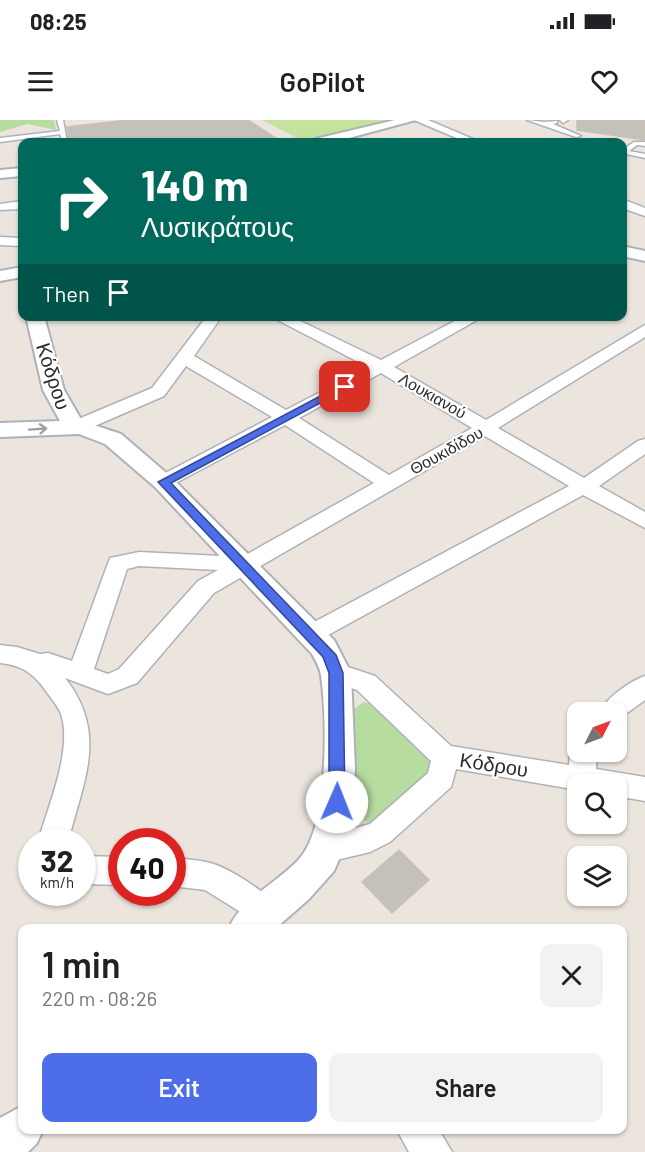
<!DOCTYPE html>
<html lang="en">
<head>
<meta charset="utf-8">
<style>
	body { margin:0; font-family:Barlow,sans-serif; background:#f2f2f2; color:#202124; height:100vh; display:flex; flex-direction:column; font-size:22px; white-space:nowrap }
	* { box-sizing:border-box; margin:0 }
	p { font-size:20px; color:#757577 }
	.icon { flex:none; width:33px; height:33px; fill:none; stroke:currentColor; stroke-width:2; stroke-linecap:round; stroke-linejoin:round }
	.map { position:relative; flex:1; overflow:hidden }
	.sheet { position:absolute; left:18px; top:804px; width:609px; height:210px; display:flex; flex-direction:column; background:#fff; border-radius:12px; box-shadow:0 2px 4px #0004 }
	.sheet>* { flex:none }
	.hud { position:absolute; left:18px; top:18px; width:609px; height:183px; border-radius:12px; box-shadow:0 2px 4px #0004; background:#00695c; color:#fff; overflow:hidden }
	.needle { width:39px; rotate:48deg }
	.buttons { position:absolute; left:567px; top:582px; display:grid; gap:12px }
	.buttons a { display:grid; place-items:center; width:60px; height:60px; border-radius:12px; background:#fff; box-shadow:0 2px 4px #0004; font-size:30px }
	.speed { position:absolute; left:18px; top:708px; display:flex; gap:12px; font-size:30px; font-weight:700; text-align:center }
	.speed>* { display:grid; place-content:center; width:78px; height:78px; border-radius:50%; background:#fff; box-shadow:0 2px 4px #0004; line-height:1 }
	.speed small { font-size:15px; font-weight:400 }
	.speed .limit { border:9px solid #d22; background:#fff; color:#111 }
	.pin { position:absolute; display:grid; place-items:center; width:51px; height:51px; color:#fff; margin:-26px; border-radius:12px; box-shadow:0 3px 9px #0006 }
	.me { position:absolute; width:66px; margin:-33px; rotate:1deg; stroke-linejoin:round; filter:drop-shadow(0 0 4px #0008) }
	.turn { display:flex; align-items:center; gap:21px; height:126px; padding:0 24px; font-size:27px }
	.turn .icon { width:78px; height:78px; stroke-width:2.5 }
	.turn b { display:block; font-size:42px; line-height:51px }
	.then { display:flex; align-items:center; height:57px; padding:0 24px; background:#0003; gap:12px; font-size:22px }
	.round { display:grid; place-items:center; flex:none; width:63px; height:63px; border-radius:12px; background:#f2f2f2 }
	.summary { display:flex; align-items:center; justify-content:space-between; height:102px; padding:0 24px }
	h1 { font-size:36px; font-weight:600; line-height:45px }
	.cta { display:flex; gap:12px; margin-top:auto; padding:12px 24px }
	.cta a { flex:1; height:69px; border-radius:12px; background:#4e6de9; color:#fff; font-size:24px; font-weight:600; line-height:69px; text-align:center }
	.cta a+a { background:#f2f2f2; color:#202124 }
	.status { display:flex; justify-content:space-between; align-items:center; height:42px; padding:0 30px; background:#fff; direction:ltr }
	.status svg { height:16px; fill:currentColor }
	header { display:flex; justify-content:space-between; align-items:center; height:78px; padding:0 24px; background:#fff; font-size:27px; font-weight:600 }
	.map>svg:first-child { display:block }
</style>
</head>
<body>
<div class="status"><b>08:25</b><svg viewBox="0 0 49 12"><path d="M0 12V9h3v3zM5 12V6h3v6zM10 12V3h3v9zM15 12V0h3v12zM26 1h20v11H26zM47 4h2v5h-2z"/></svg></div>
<header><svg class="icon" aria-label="menu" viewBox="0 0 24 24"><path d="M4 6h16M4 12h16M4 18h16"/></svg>GoPilot<svg class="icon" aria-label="heart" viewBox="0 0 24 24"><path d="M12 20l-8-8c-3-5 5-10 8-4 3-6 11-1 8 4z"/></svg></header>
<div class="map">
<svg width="645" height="1032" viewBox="0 0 645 1032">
	<rect width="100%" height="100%" fill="#ebe5de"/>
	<path fill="#b6dca0" d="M 0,0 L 54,0 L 56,10 L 28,4 L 0,12 Z
		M 364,582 L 373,584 L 428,640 L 433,651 L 378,701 L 369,704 L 354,691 L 351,591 Z"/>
	<path fill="#c6e39d" d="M 262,0 L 390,0 L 301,20 Z"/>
	<path fill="#c4c0ba" stroke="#c7c1b8" stroke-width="1.5" d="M 128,0 L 248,0 L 282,22 L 69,22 L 67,7 Z
		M 577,0 L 645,0 L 645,20 L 577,10 Z
		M 399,730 L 429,760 L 392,793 L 362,762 Z"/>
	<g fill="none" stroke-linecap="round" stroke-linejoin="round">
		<defs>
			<path id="service" d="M 57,0 L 63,0 L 67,22 L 63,22 L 60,14 L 0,22 L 0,18 L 60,11 Z
				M 527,0 L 544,2 L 557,1 L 557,3 L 553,4 L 581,16 L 576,17 Z
				M 634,22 L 645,22 L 645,26 L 637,25 L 629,31 L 645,34 L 645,38 L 622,33 L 622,30 Z"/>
			<path id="pedestrian" d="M 560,0 L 568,0 L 563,3 Z"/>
			<path id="minor" d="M 414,0 L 428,0 L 480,22 L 466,22 Z
				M 622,79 L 645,88 L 645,96 L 622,88 Z
				M 22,81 L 22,89 L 0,90 L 0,84 Z
				M 0,117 L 22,118 L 22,126 L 0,125 Z
				M 207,196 L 222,196 L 194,236 L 286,290 L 368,247 L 270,196 L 290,196 L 381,240 L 464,196 L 484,196 L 394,247 L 486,300 L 645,205 L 645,217 L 498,308 L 584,358 L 638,321 L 645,319 L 645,334 L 599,366 L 645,392 L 645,408 L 583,375 L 319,520 L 311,523 L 303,520 L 299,514 L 303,508 L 569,366 L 485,316 L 214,473 L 137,563 L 108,574 L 65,558 C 109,614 83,661 68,722 L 38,722 C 48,686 73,630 61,594 C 57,584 49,576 43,567 C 31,551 19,545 0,543 L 0,525 L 17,527 L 40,534 L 48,533 L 72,541 L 110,438 L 139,432 L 242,437 L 374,363 L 285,305 L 170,366 L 156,366 L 153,362 L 156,358 L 272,297 L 186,246 L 164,276 L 83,311 L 69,311 L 67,307 L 69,303 L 152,268 ZM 381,253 L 472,308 L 389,355 L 299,298 ZM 139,446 L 218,450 L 198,461 L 119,549 L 108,554 L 94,549 L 127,449 Z
				M 336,543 L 375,556 L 451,626 L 569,645 L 570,632 L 578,623 L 578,632 L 597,632 L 596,649 L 645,657 L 645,681 L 616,676 L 616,664 L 578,664 L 578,670 L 456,649 L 451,667 L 390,722 L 370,732 L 328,742 L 318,738 L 313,728 L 318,718 L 370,704 L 428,653 L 431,641 L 357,570 L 327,560 L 324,553 L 327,546 Z
				M 645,556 L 645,580 L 616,601 L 616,592 L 600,592 C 606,578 630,561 645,556 Z
				M 82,736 L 122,737 L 122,765 L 82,764 Z
				M 172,738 C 185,739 198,740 210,743 C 228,747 275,777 282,793 L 277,804 L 266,808 L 205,770 L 172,766 Z
				M 397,1010 L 439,1010 L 452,1032 L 409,1032 Z"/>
			<path id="tertiary" d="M 395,0 L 416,0 L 334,22 L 313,22 L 315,19 Z
				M 22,48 L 22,56 L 0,58 L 0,50 Z
				M 622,126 L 645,131 L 645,141 L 622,136 Z
				M 22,147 L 22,157 L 0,161 L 0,151 Z
				M 26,196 L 44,196 L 64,270 L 82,301 L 121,314 L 171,357 L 334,520 L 351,553 L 355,649 L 352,700 L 347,721 L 334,751 L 309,779 L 276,808 L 229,808 C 241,779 279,762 300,738 C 329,705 327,599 321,555 C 320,548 316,541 312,534 L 155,367 L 105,324 L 79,314 L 0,317 L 0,303 L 60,301 L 43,270 Z
				M 22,986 L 22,1010 L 43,1010 L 37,1023 L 28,1032 L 0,1032 L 0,998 Z"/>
		</defs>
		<use href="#service" stroke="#afb1ba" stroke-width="3"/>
		<use href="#pedestrian" stroke="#afb1ba" stroke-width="3"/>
		<use href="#minor" stroke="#afb1ba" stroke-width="3"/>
		<use href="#tertiary" stroke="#afb1ba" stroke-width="4"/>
		<use href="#service" fill="#fff" fill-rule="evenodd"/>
		<use href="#pedestrian" fill="#fff" fill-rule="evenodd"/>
		<use href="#minor" fill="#fff" fill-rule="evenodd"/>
		<use href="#tertiary" fill="#fff" fill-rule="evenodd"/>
	</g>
	<defs><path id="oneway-shaft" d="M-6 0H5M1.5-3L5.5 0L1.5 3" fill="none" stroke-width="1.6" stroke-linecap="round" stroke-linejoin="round" transform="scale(1.5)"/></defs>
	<use stroke="#a0a0a0" href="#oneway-shaft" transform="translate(38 309) rotate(-4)"/>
	<path fill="#4e6de9" stroke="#334797" stroke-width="1.5" d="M 341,265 L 350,267 L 171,363 L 336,535 L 343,553 L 345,682 L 343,687 L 331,687 L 329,682 L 329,553 L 323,537 L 158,362 Z"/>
	<g text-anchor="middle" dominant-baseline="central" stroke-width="4.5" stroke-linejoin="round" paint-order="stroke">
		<g font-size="16" fill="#2b2b2b" stroke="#fff">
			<text transform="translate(433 275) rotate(30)">Λουκιανού</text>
			<text transform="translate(446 330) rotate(-29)">Θουκιδίδου</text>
		</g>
		<g font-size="20" fill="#2b2b2b" stroke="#fff">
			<text transform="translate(54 256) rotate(72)">Κόδρου</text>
			<text transform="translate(494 644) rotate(9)">Κόδρου</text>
		</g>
	</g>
</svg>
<div class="buttons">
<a><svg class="needle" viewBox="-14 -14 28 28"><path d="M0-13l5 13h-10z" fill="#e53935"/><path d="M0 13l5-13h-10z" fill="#757577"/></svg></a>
<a><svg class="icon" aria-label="search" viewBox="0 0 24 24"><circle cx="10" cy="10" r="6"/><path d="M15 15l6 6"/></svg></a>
<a><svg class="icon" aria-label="layers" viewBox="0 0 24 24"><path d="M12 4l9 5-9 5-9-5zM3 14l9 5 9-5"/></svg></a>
</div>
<div class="speed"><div>32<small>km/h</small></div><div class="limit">40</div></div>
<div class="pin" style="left:345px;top:267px;background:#d93025"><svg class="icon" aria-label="arrive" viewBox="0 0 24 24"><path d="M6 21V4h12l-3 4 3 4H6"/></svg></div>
<svg class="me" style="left:337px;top:682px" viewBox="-20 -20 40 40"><circle r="19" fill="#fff"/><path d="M0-13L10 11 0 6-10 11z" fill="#4e6de9"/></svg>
<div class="hud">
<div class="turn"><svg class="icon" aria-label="right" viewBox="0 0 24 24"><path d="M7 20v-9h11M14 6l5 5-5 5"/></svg><div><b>140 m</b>Λυσικράτους</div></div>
<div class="then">Then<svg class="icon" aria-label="arrive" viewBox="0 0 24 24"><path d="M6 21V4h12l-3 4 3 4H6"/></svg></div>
</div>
<section class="sheet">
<div class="summary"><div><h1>1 min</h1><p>220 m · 08:26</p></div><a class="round"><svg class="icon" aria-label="close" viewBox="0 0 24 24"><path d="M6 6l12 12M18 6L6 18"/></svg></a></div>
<div class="cta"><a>Exit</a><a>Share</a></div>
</section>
</div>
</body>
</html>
